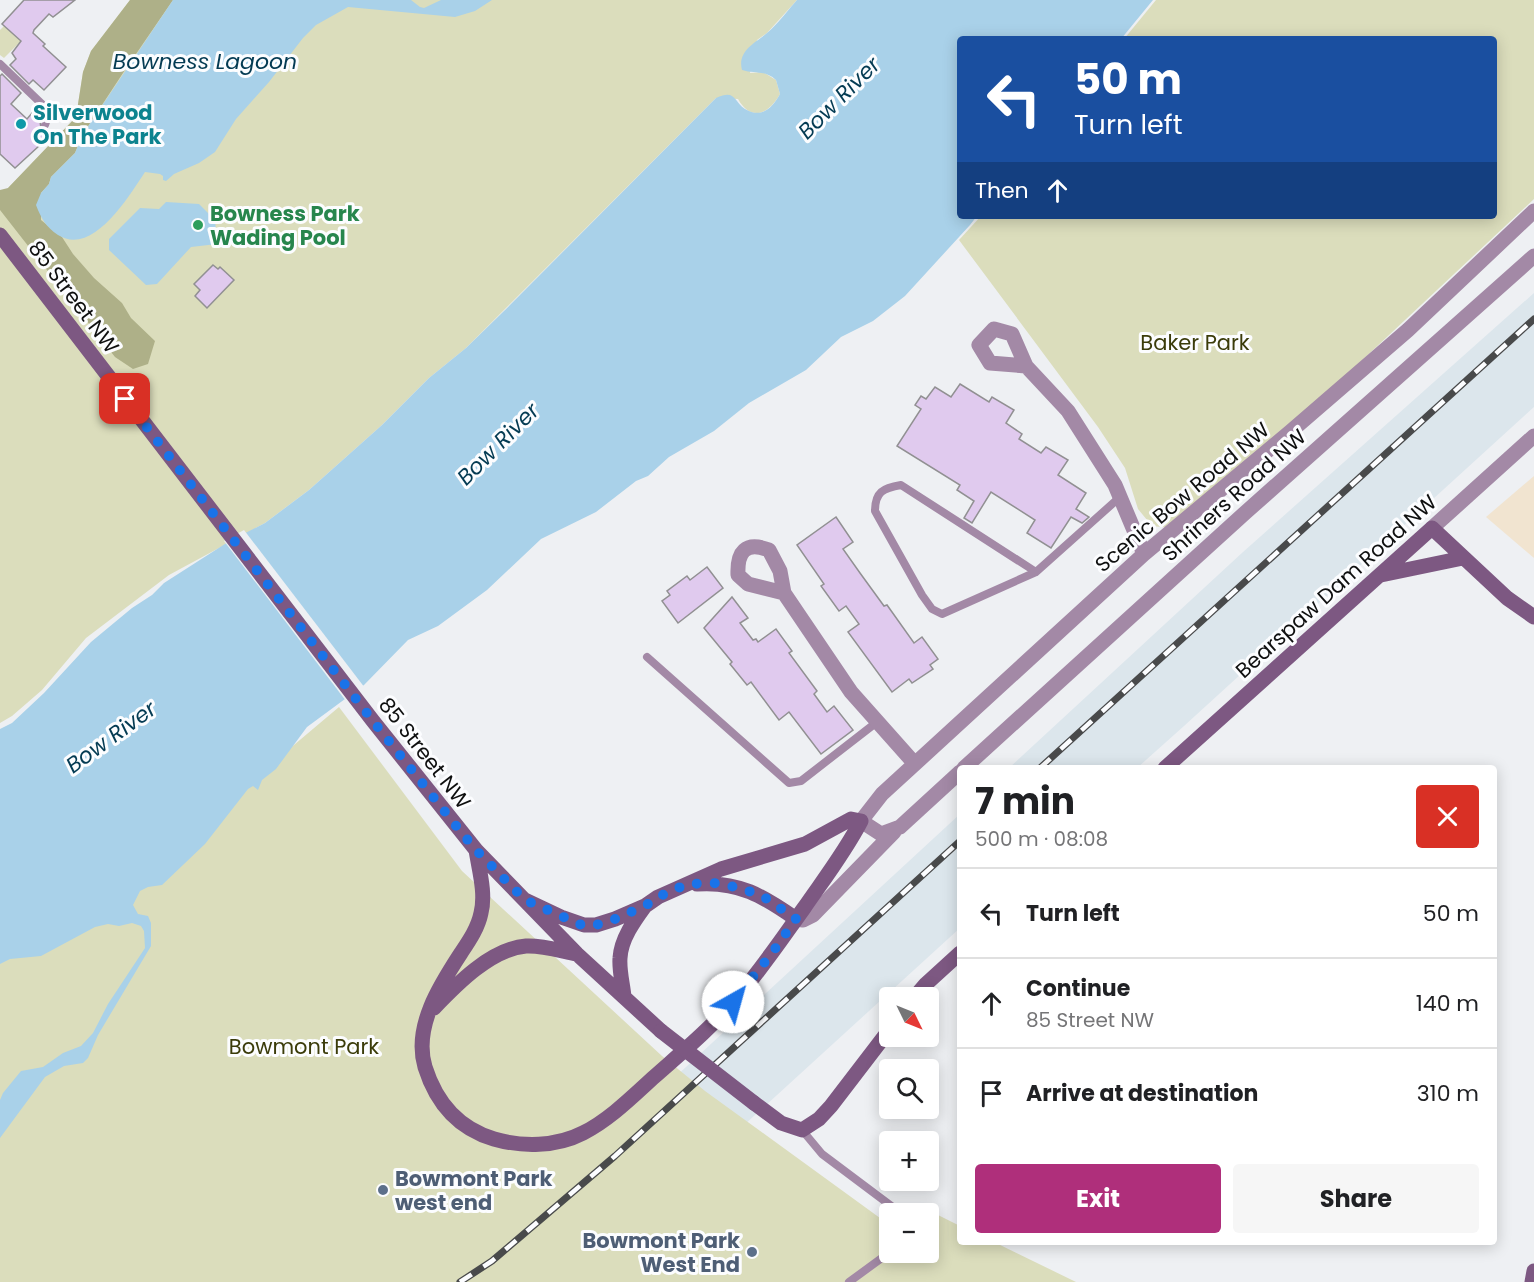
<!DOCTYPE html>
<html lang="en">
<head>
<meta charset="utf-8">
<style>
	body { margin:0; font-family:Poppins,sans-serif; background:#f6f6f6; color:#202124; height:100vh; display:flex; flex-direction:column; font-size:22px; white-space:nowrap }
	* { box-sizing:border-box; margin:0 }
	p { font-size:20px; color:#757577 }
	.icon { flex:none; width:33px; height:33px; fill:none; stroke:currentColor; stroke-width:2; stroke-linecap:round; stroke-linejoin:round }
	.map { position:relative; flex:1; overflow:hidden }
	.drawer { position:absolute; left:957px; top:765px; width:540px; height:480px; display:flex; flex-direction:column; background:#fff; border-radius:6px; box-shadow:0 3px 15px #0003 }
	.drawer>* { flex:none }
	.top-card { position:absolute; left:957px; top:36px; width:540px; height:183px; border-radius:6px; box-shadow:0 3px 15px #0003; background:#1a4fa0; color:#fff; overflow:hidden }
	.needle { width:39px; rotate:133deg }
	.controls { position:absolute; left:879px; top:987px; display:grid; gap:12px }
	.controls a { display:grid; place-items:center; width:60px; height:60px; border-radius:6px; background:#fff; box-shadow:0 3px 15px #0003; font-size:30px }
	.pin { position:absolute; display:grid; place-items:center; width:51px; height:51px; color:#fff; margin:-26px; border-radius:12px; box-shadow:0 3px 9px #0006 }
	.me { position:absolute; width:66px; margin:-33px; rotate:38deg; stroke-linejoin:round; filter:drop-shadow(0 0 4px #0008) }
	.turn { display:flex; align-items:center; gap:21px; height:126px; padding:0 18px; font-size:27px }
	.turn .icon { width:78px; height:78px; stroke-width:2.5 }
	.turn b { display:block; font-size:42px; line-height:51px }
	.then { display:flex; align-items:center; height:57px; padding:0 18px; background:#0003; gap:12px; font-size:22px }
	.round { display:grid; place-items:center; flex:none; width:63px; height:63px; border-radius:6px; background:#f6f6f6 }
	.headline { display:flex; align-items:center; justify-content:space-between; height:102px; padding:0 18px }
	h1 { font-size:36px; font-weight:700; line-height:45px }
	.cta { display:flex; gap:12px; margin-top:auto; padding:12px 18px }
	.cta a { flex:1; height:69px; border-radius:6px; background:#af2f7b; color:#fff; font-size:24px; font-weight:700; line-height:69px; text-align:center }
	.cta a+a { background:#f6f6f6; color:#202124 }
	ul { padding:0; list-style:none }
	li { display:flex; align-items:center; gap:18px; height:90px; padding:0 18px; border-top:2px solid #e0e0e0 }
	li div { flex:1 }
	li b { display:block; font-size:22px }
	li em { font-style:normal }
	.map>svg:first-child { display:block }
</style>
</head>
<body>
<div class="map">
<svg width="1534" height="1282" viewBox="0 0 1534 1282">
	<rect width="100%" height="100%" fill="#eef0f3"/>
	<path fill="#f1e4d0" d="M 1534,476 L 1534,558 L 1486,517 Z"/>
	<path fill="#dce6ec" d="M 1534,293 L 1534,407 L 1184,726 L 1137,768 L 1009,768 L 1243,552 Z
		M 960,814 L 960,928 L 732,1136 L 424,1282 L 647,1103 Z"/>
	<path fill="#dbddbc" d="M 130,0 L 797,0 L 767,33 L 757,40 L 750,73 L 763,72 L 776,80 L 780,94 C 769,114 751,122 738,99 L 716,98 L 466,348 L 429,378 L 382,425 L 309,490 L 265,523 L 169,575 L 86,638 L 42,690 L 12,716 L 0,723 L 0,203 L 8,188 L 76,117 L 83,72 L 91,51 Z
		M 1156,0 L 1534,0 L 1534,199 L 1308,411 L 1170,528 L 1152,526 L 1138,509 L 1125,468 L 1098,427 L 959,240 L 981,216 L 1494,216 L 1494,39 L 1124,39 Z
		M 4,26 L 21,41 L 4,58 L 0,55 L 0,30 Z
		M 339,707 L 462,871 L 662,1056 L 705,1091 L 880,1218 L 889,1229 L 890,1252 L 905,1253 L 912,1256 L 914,1253 L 928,1252 L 929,1230 L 938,1215 L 960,1226 L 960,1242 L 994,1242 L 1076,1282 L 0,1282 L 0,945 L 103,906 Z"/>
	<path fill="#aeb088" d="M 130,0 L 173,0 L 123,73 L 83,134 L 75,153 L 51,177 L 49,184 L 41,193 L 41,220 L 62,237 L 73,254 L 94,278 L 122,303 L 131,318 L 155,341 L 148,364 L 133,369 L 115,357 L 0,210 L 0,190 L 8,188 L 76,117 L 83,72 L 91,51 Z"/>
	<path fill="#a9d1e9" d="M 173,0 L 411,0 L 420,7 L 424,8 L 441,0 L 492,0 L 475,11 L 455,17 L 348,7 L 316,25 L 303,38 L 269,82 L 236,119 L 215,152 L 199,163 L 174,174 L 166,181 L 163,180 L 163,176 L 160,174 L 145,172 C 129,196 93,257 58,235 C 46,227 41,218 36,205 L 41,193 L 49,184 L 51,177 L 75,153 L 83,134 Z
		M 797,0 L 1153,0 L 1121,39 L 960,39 L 960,216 L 977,216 L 970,225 L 905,296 L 873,321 L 841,337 L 806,370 L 749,403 L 714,431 L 669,457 L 648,476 L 636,481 L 596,512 L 541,539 L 487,590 L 438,626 L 408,640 L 364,685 L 307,727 L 276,769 L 262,780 L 258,790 L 253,786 L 248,789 L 205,844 L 162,885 L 148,887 L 140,891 L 133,905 L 138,914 L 148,916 L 151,923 L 151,946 L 98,1035 L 88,1058 L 83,1063 L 64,1066 L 45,1077 L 0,1138 L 0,1100 L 3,1093 L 21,1071 L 43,1067 L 63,1053 L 81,1046 L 93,1033 L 108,1004 L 145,948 L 144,931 L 141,926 L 132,923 L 119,926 L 108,924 L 95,927 L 41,956 L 10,959 L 0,964 L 0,729 L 12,723 L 44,693 L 91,642 L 132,608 L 152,595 L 164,583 L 228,542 L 265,523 L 309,490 L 382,425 L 429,378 L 466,348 L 505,310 L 716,98 C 736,89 733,101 745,109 C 762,119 772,108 780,94 L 776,80 C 765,70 755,74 742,70 C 737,51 755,43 767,33 C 778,24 787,11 797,0 Z
		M 166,202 L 199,204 L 215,220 L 217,244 L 191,247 L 157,284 L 146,285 L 109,250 L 109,239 L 140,208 L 159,209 Z"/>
	<path fill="#eef0f3" d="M 244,530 L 365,688 L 346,701 L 224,541 Z"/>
	<path fill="#e0caee" stroke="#919092" stroke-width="1.5" d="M 24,0 L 75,0 L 53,17 L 49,14 L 34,30 L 33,33 L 45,44 L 43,46 L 66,67 L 44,90 L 33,80 L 29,84 L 10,65 L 16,59 L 12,53 L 21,41 L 2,24 Z
		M 2,74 L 21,93 L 11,104 L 27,119 L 32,113 L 40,121 L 41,129 L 50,131 L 39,144 L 40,145 L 15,168 L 0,154 L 0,76 Z
		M 213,265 L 218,269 L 220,267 L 234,280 L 207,308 L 195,296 L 200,290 L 194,284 Z
		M 960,384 L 989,402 L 992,397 L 1014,410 L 1006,423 L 1022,434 L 1019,439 L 1041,453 L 1046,447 L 1068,460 L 1058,475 L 1086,493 L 1076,509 L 1089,517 L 1082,523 L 1071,517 L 1051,548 L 1027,533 L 1035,520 L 991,492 L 972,523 L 964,518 L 974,501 L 957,490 L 960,485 L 897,446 L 921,409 L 915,405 L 921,396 L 926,399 L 935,387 L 951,397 Z
		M 836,517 L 853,542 L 843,549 L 860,573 L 884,606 L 887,605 L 914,643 L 922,637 L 938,659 L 930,665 L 933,669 L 912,683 L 909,679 L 892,692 L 848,632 L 859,624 L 846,606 L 839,611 L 821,586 L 824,584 L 797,545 Z
		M 707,567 L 723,588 L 678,623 L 662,601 L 670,595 L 667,591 L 687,576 L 690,580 Z
		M 732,597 L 748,618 L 740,623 L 753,640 L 756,639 L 758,642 L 776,629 L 792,651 L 789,653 L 817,691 L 814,694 L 827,712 L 834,706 L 853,730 L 821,754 L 789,712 L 779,720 L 751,682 L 747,685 L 730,664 L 732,662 L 704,628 Z"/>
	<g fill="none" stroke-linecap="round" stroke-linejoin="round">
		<path stroke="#a389a6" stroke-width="8" d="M 0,64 L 46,108 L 48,116 L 45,125
			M 1036,572 L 901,485 C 883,488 875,492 875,511 L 922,595 L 932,609 L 942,614 L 1036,572 L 1120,497
			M 647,657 L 789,783 L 801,781 L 877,722
			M 802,1130 L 822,1154 L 902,1214
			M 849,1282 L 890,1252"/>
		<path stroke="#a389a6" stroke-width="15" d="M 1026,366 L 990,363 L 979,345 L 994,329 L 1012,334 L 1026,366 L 1068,411 L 1115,485 L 1144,554
			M 1432,528 L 1534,436
			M 784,593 L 748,584 L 738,575 C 737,552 745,541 769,550 L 780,571 L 784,593 L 851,692 L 915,764
			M 964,768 L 1246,512 L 1534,256
			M 960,772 L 900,827 L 881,834 L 861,821 L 882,794 L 1144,554 L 1290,432 L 1408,330 L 1534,211
			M 796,919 L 803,920 L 813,915 L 894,832"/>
		<path stroke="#7d5882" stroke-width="15" d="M 0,235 L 373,721 L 476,850 L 577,954 L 661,1031
			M 1381,575 L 1463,558
			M 1165,768 L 1432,528 L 1507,598 L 1534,617
			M 476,850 C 479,870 486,893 481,913 C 478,928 469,941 461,953 C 440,985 413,1027 425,1067 C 436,1102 457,1128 494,1139 C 522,1147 556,1147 583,1133 C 609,1120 632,1097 654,1077 C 681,1053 709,1030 733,1002 C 759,973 781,940 804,908 C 824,879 845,852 861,821 L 851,819 L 805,844 L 721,869 L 658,897 L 645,906 L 615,919 L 596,925 L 584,925 L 561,917 L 525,900
			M 697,884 C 739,881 763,896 796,919
			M 624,997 C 623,985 619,971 620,958 C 621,939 634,921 645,906
			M 914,998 L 926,984 L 960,953
			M 434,1008 C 457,984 491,949 526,946 C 542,945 561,951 577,954
			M 754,1103 L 781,1123 L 802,1130 L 819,1119 L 831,1106 L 890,1029
			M 1532,1282 L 1534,1271"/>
		<defs>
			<path id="rail" d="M 1040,768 L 1534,319
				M 460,1282 L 492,1261 L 615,1156 L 960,841"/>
		</defs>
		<use href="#rail" stroke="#494a4b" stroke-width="7"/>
		<use href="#rail" stroke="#fcfdff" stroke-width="4.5" stroke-dasharray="14" stroke-linecap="butt"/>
		<path stroke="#7d5882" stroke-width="15" d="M 661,1031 L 754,1103"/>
	</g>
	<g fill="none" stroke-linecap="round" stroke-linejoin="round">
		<path stroke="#1a73e8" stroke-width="10" stroke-dasharray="0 18" d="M 125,399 L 373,721 L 461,832 L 476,850 L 525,900 L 584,926 L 596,925 L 615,919 L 645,906 L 658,897 L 687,884 L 714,883 L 741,888 L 764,897 L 796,919 L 772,953 L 733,1002"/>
	</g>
	<circle fill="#0f9aa8" stroke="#fcfdff" stroke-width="2" cx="21" cy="124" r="6"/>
	<circle fill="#2e9e5b" stroke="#fcfdff" stroke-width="2" cx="198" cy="225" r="6"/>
	<g fill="#5c6f8a" stroke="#fcfdff" stroke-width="2">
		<circle cx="383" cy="1190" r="6"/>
		<circle cx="752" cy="1252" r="6"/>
	</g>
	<g text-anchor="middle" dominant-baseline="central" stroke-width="6" stroke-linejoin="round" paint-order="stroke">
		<g font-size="21" font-weight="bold" fill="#0d838f" stroke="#fcfdff" text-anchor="start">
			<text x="33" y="112">Silverwood<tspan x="33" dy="24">On The Park</tspan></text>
		</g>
		<g font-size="21" font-weight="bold" fill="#27864d" stroke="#fcfdff" text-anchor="start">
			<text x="210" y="213">Bowness Park<tspan x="210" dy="24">Wading Pool</tspan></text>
		</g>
		<g font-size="21" fill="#0e0f0f" stroke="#fcfdff">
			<text transform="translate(74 297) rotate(53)">85 Street NW</text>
			<text transform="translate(1234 495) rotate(-42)">Shriners Road NW</text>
			<text transform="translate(1182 497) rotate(-40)">Scenic Bow Road NW</text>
			<text transform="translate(1336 586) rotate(-42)">Bearspaw Dam Road NW</text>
			<text transform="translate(425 753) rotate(52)">85 Street NW</text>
		</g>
		<g font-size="21" fill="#3b3c0a" stroke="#fcfdff">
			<text x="1195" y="342">Baker Park</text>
			<text x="304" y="1046">Bowmont Park</text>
		</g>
		<g font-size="21" font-weight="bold" fill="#4e5e75" stroke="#fcfdff" text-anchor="start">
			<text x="395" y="1178">Bowmont Park<tspan x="395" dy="24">west end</tspan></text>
			<text x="740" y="1240" text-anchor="end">Bowmont Park<tspan x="740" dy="24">West End</tspan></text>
		</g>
		<g font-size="22" font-style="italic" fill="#043b53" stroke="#fcfdff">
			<text x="205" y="61">Bowness Lagoon</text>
			<text transform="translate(839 98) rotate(-45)">Bow River</text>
			<text transform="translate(498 444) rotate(-45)">Bow River</text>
			<text transform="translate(111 737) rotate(-36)">Bow River</text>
		</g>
	</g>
</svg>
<div class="controls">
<a><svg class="needle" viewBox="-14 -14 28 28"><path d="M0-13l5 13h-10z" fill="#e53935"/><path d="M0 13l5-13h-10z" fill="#757577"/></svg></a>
<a><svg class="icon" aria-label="search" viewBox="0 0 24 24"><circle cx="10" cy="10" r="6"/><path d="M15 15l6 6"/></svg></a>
<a>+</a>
<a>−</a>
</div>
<div class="pin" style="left:125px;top:399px;background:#d93025"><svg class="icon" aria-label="arrive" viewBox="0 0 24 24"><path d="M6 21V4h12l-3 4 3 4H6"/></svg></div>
<svg class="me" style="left:733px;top:1002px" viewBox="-20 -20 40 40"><circle r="19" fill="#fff"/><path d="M0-13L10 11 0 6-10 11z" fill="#1a73e8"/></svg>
<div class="top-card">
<div class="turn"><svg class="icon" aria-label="left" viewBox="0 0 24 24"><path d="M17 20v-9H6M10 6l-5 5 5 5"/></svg><div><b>50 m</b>Turn left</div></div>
<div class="then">Then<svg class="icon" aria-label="ahead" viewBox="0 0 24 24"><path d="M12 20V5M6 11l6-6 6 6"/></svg></div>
</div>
<section class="drawer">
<div class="headline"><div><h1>7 min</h1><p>500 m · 08:08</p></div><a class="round" style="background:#d93025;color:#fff"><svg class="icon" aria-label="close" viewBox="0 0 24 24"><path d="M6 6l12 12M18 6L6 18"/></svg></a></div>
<ul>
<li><svg class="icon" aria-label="left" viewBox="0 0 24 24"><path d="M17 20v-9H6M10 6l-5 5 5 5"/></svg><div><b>Turn left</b></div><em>50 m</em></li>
<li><svg class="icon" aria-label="ahead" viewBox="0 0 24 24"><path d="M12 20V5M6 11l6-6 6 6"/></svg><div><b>Continue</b><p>85 Street NW</p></div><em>140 m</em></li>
<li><svg class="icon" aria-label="arrive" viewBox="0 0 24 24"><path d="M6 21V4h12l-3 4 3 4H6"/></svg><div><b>Arrive at destination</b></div><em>310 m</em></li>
</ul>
<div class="cta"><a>Exit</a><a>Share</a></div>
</section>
</div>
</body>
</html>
